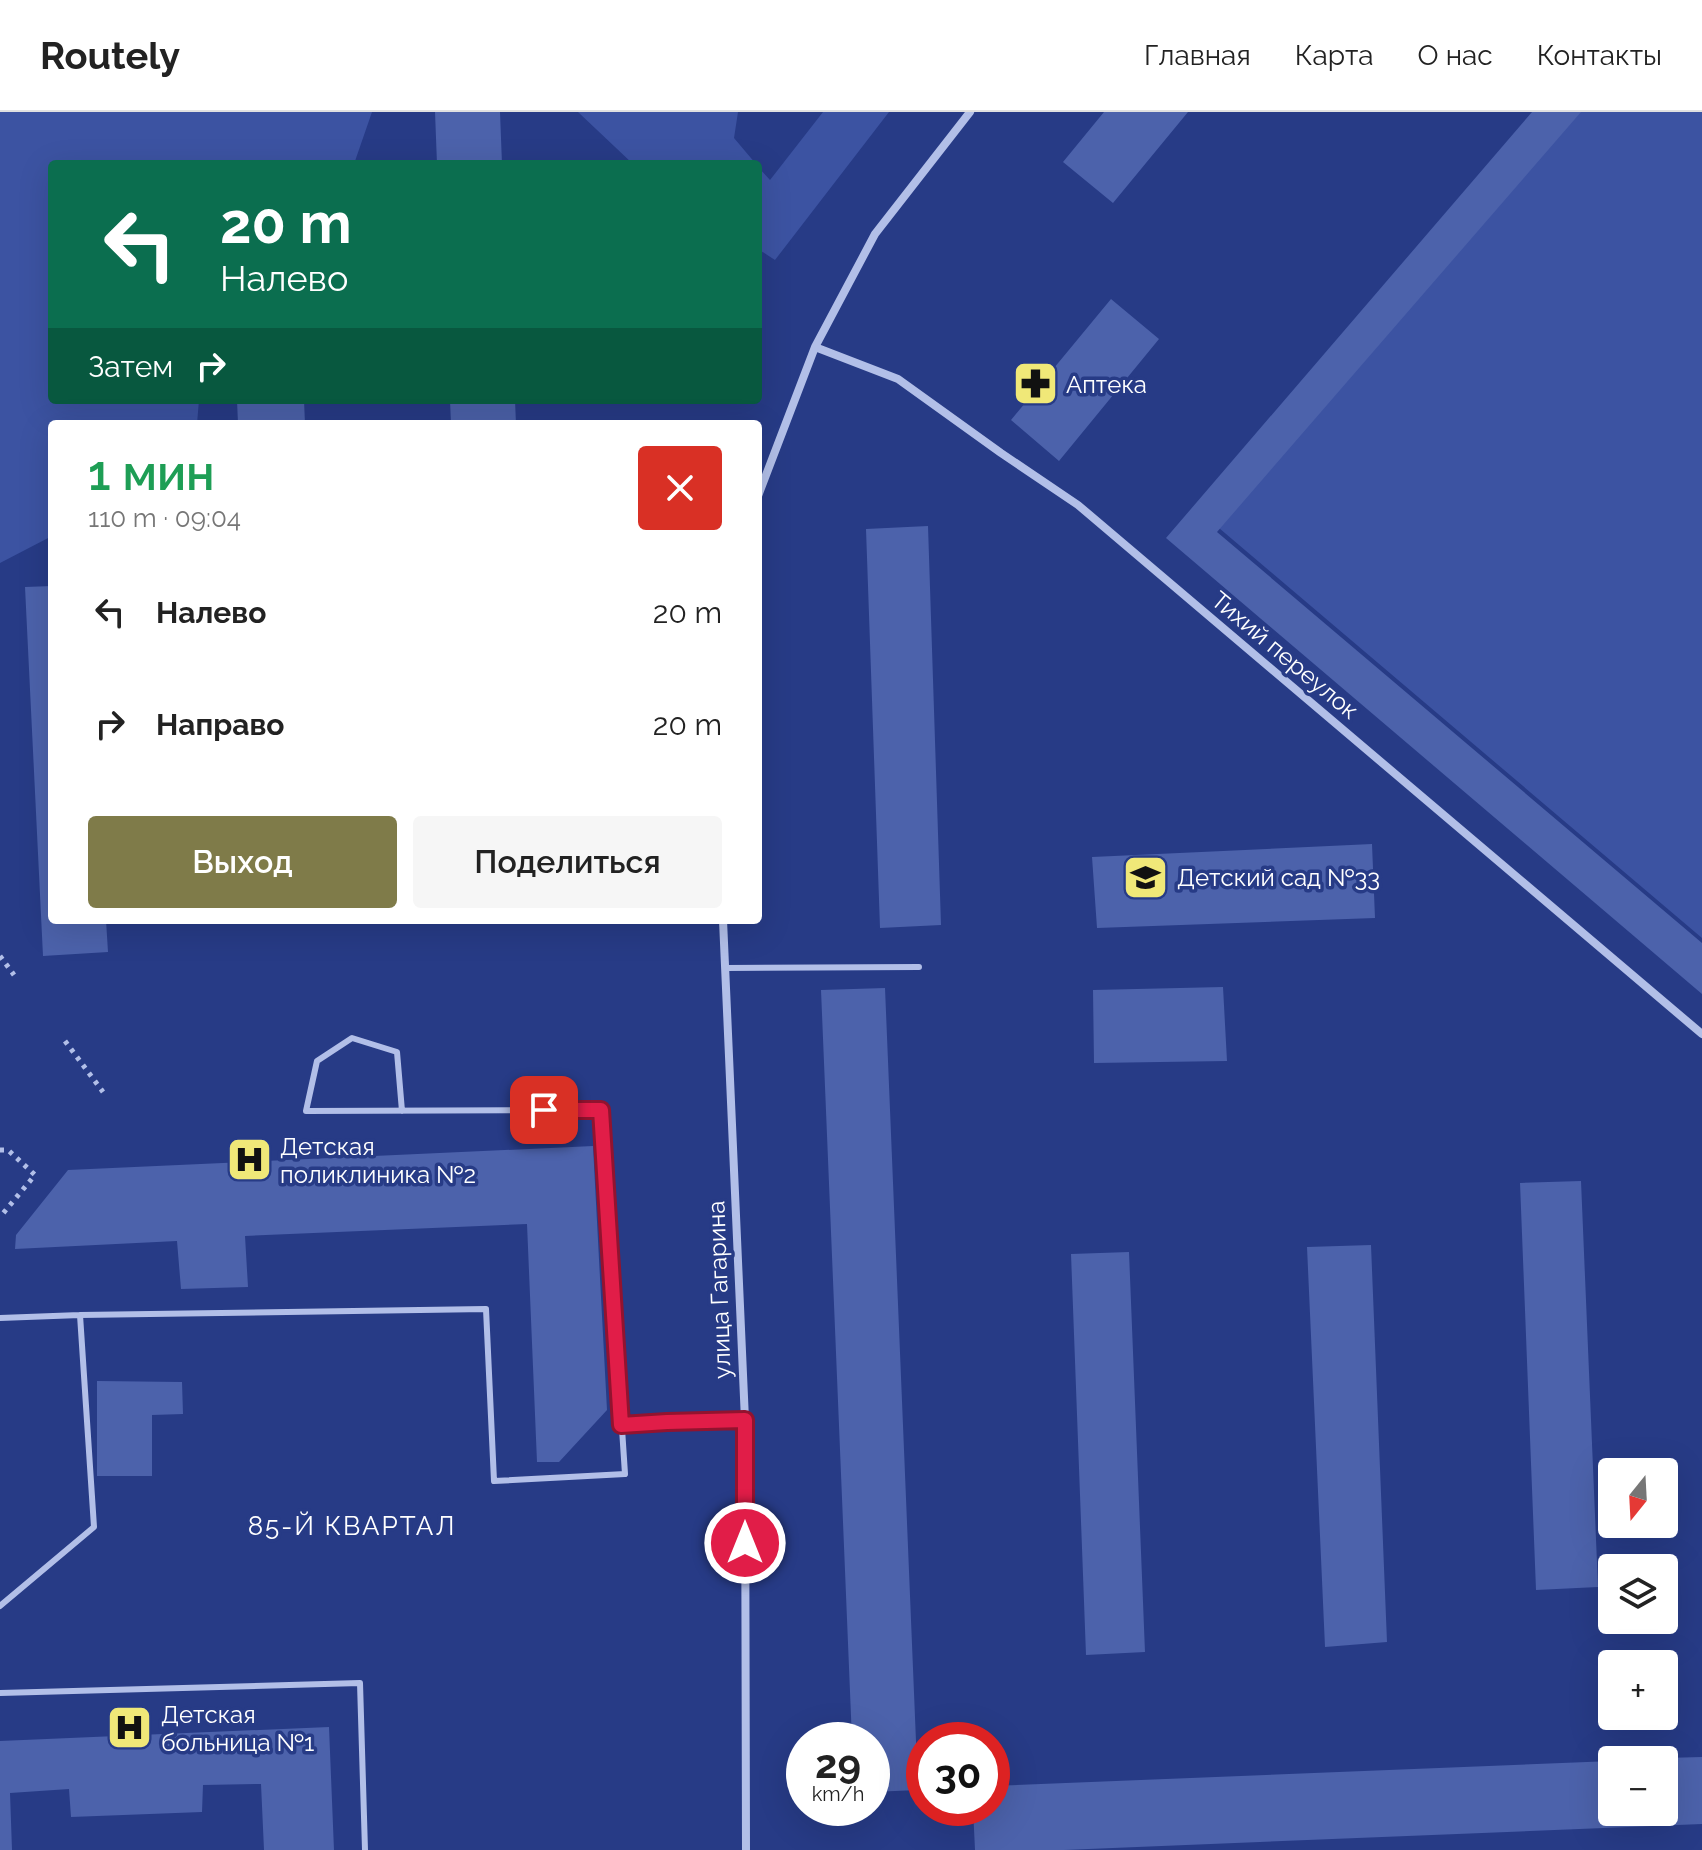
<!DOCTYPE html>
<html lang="ru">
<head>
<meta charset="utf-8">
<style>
	body { margin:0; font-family:Raleway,sans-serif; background:#f6f6f6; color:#222; height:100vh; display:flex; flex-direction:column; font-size:30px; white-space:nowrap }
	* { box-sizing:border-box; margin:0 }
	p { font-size:26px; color:#767676 }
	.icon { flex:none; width:44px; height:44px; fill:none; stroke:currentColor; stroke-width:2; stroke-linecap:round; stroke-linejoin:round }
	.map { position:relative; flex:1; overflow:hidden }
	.side { position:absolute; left:48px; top:308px; width:714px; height:504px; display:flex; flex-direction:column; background:#fff; border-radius:8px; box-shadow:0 8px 32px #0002 }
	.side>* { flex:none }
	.banner { position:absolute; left:48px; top:48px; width:714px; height:244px; border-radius:8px; box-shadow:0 8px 32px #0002; background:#0b6e4f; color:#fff; overflow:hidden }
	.needle { width:52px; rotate:198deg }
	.fabs { position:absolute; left:1598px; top:1346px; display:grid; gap:16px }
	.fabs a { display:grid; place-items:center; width:80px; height:80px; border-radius:8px; background:#fff; box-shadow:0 8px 32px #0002; font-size:40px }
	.speed { position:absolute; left:786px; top:1610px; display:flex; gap:16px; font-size:40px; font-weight:700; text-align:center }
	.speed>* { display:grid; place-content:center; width:104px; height:104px; border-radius:50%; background:#fff; box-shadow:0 8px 32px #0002; line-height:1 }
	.speed small { font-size:20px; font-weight:400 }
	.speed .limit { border:12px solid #d22; background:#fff; color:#111 }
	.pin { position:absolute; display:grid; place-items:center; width:68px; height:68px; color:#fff; margin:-34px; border-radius:16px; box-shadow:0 4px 12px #0006 }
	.me { position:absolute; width:88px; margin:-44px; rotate:0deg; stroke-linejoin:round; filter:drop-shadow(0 0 6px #0008) }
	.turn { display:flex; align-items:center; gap:28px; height:168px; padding:0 40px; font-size:36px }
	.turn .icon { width:104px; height:104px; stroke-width:2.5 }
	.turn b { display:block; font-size:56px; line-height:68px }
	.then { display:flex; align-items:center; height:76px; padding:0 40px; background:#0003; gap:16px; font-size:30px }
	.round { display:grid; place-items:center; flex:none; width:84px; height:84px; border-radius:8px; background:#f6f6f6 }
	.headline { display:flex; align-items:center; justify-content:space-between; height:136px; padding:0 40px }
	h1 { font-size:48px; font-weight:600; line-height:60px; color:#1e9e55 }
	.action { display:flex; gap:16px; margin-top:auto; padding:16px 40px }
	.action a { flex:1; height:92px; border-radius:8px; background:#7f7b49; color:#fff; font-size:32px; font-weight:600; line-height:92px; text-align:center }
	.action a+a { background:#f6f6f6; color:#222 }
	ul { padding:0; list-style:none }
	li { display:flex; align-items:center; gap:24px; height:112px; padding:0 40px }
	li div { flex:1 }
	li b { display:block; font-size:30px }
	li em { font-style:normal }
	header { display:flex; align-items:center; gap:48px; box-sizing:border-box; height:112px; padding:0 40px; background:#fff; border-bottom:2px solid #e0e0e0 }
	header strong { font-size:38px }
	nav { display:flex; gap:44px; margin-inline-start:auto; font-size:28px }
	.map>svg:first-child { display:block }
</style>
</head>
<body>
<header>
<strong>Routely</strong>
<nav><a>Главная</a><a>Карта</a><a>О нас</a><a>Контакты</a></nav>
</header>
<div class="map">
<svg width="1702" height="1738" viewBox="0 0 1702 1738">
	<rect width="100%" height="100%" fill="#273b86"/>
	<path fill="#3c53a2" d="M 0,0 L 372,0 L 354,52 L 52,52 L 52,288 L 199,288 L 197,312 L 52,312 L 52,424 L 0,451 Z
		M 578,0 L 738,0 L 734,26 L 756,52 L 633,52 Z
		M 823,0 L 889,0 L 775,148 L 758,137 L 758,55 L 770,68 Z
		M 1580,0 L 1702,0 L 1702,826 L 1219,416 Z"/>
	<path fill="#4c62ab" d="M 435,0 L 500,0 L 502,52 L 437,52 Z
		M 1104,0 L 1188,0 L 1113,91 L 1063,50 Z
		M 1532,0 L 1581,0 L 1217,420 L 1702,831 L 1702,882 L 1166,426 Z
		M 1111,187 L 1159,227 L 1059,349 L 1011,308 Z
		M 237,288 L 304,288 L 305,312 L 238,312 Z
		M 450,288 L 515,288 L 516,312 L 451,312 Z
		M 928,414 L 941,813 L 880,816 L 866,417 Z
		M 52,474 L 52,808 L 106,808 L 108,840 L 43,844 L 25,475 Z
		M 1372,732 L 1375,806 L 1097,816 L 1092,745 Z
		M 1223,875 L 1227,949 L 1094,951 L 1093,878 Z
		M 885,876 L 918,1678 L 872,1680 L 872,1628 L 852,1628 L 821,878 Z
		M 593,1034 L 607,1298 L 559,1350 L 537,1350 L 527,1112 L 245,1124 L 248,1175 L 181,1177 L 177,1129 L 15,1137 L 16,1123 L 68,1058 Z
		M 1581,1069 L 1598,1475 L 1536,1478 L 1520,1071 Z
		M 1371,1133 L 1387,1530 L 1325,1535 L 1307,1135 Z
		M 1129,1140 L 1145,1540 L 1086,1543 L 1071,1142 Z
		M 97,1269 L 182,1270 L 183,1302 L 152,1303 L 152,1364 L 97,1364 Z
		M 329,1615 L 334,1738 L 264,1738 L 261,1672 L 203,1673 L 202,1700 L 71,1705 L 69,1677 L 10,1681 L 12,1738 L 0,1738 L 0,1629 Z
		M 1702,1645 L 1702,1712 L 1064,1738 L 975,1738 L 973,1696 L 992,1696 L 992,1674 L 1612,1649 L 1612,1700 L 1664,1700 L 1664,1646 Z"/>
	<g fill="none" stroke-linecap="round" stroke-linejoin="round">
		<path stroke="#b2bfe8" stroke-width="5" stroke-dasharray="4 6" stroke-linecap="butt" d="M 0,844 L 14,863
			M 65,929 L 103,980
			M 0,1038 L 8,1038 L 35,1063 L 0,1105"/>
		<path stroke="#b2bfe8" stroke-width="6" d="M 726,856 L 919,855
			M 0,1206 L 80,1203 L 486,1197 L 494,1369 L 625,1362 L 601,998 L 306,999 L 317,949 L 352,926 L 397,940 L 402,999
			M 621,1313 L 667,1310 L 745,1308
			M 0,1494 L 94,1415 L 80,1203
			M 0,1581 L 360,1571 L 365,1738"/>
		<path stroke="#b2bfe8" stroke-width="8" d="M 815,235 L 898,267 L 1001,341 L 1078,393 L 1702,922
			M 758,384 L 815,235 L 875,122 L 970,0
			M 723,808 L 745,1308 L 746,1738"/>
	</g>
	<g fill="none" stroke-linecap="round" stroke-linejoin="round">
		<defs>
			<path id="route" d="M 544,998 L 601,998 L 621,1313 L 667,1310 L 745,1308 L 745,1431"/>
		</defs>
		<use href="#route" stroke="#92132f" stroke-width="20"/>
		<use href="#route" stroke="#e11d48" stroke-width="14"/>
	</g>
	<defs>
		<symbol id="pharmacy-square" viewBox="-11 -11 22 22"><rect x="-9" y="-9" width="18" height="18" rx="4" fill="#f0e878" stroke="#273b86"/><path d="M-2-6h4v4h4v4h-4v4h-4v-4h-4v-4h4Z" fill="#111"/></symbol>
		<symbol id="school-square" viewBox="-11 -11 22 22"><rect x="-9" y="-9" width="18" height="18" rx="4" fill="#f0e878" stroke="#273b86"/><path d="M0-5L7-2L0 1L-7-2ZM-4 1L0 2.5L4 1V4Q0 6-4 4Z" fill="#111"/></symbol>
		<symbol id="hospital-square" viewBox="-11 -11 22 22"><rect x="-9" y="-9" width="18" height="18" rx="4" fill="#f0e878" stroke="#273b86"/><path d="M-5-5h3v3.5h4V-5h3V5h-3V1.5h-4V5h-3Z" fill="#111"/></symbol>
	</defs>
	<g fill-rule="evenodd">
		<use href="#pharmacy-square" x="1010" y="246" width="51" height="51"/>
		<use href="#school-square" x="1120" y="740" width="51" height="51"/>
		<use href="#hospital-square" x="224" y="1022" width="51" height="51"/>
		<use href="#hospital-square" x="104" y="1590" width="51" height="51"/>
	</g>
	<g text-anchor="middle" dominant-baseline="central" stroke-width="7" stroke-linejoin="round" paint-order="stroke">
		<g font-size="24" fill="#fff" stroke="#273b86" text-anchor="start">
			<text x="1066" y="272">Аптека</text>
			<text x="1177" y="765">Детский сад №33</text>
			<text x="280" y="1034">Детская<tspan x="280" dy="28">поликлиника №2</tspan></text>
			<text x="161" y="1602">Детская<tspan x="161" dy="28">больница №1</tspan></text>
		</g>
		<g font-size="24" fill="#fff" stroke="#273b86">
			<text transform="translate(1285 543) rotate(40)">Тихий переулок</text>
			<text transform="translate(719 1178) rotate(-92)">улица Гагарина</text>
		</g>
		<g font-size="26" letter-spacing="2" fill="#fff" stroke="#273b86">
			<text x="352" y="1414">85-Й КВАРТАЛ</text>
		</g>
	</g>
</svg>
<div class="fabs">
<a><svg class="needle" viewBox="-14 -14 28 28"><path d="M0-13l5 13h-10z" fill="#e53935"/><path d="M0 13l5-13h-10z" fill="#767676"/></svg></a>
<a><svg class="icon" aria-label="layers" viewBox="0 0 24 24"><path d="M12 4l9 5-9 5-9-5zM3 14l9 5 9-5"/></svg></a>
<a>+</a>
<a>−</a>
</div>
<div class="speed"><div>29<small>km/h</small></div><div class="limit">30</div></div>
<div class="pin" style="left:544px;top:998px;background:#d93025"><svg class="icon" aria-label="arrive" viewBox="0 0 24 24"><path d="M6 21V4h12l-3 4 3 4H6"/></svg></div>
<svg class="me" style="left:745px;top:1431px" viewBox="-20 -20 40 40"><circle r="17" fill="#e11d48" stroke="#fff" stroke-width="3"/><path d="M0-11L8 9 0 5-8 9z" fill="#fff"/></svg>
<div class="banner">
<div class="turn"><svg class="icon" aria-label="left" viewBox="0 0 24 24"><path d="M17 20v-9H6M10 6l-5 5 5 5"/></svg><div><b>20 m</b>Налево</div></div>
<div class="then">Затем<svg class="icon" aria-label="right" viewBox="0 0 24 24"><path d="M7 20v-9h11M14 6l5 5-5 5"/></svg></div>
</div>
<section class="side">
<div class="headline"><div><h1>1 мин</h1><p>110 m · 09:04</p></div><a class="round" style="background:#d93025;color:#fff"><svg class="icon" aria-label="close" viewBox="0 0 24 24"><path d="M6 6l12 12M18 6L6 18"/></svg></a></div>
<ul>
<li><svg class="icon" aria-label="left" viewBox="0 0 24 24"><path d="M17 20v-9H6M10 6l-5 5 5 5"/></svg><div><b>Налево</b></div><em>20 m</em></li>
<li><svg class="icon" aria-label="right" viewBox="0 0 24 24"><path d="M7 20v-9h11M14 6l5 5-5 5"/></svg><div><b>Направо</b></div><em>20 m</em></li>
</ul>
<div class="action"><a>Выход</a><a>Поделиться</a></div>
</section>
</div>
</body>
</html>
